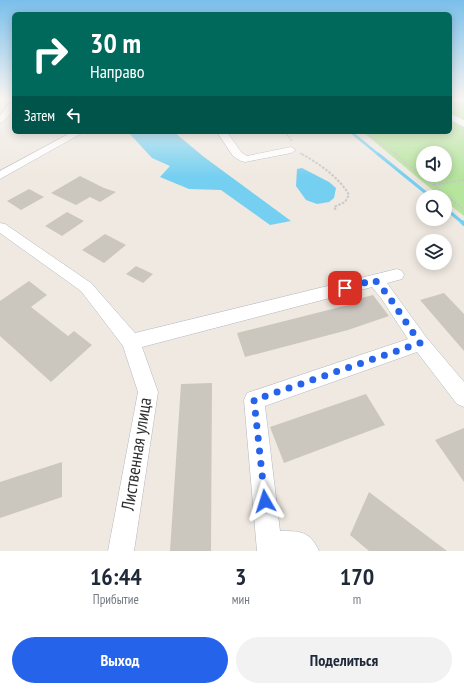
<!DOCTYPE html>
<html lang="ru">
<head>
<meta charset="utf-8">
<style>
	body { margin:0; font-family:"PT Sans Narrow",sans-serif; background:#f2f2f3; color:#1f2937; height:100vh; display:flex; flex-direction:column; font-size:15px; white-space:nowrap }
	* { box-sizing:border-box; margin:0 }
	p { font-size:13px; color:#747a83 }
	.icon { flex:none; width:22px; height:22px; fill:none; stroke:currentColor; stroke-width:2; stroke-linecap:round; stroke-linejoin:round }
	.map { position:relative; height:551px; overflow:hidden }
	.panel { display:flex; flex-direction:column; background:#fff; flex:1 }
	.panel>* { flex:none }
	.guide { position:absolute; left:12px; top:12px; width:440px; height:122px; border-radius:6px; box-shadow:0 2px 10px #0003; background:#00695c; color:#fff; overflow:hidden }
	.fabs { position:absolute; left:416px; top:146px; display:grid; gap:8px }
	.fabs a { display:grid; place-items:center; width:36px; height:36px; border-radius:50%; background:#fff; box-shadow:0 2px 10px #0003; font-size:20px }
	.pin { position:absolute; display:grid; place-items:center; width:34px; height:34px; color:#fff; margin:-17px; border-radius:8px; box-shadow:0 2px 6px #0006 }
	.me { position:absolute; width:44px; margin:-22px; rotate:354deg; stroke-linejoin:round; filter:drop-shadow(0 0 3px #0008) }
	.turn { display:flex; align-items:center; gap:14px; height:84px; padding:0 12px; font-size:18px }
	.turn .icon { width:52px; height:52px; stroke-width:2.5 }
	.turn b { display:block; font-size:28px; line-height:34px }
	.then { display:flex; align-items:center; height:38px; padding:0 12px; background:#0003; gap:8px; font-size:15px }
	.eta { display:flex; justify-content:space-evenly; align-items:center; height:68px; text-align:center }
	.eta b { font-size:24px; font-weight:700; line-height:28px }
	.action { display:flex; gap:8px; margin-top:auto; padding:8px 12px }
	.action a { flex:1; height:46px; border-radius:24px; background:#2563eb; color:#fff; font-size:16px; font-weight:700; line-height:46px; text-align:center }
	.action a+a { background:#f2f2f3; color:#1f2937 }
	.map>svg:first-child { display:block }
</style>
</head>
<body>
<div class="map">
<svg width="464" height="551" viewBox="0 0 464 551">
	<rect width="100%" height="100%" fill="#efe9e1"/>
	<path fill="#b6e59e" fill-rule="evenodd" d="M 450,100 L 464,100 L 464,216 L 445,201 L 445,197 L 441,197 L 363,132 L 450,132 ZM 423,153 L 445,153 L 445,175 L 423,175 Z"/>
	<path fill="#75cff0" d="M 128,132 L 174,132 L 204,157 L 291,221 L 270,225 L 221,190 L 189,189 L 160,177 L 170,166 L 152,158 Z
		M 302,168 L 329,182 L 336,188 L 334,198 L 329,202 L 317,204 L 306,200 L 296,186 L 297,169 Z"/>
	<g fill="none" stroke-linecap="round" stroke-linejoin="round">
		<path stroke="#75cff0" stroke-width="2.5" d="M 351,132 L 379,155"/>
		<path stroke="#75cff0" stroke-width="3" d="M 378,154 L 431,197
			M 445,208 L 463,223"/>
		<path stroke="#75cff0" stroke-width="4" d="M 462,222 L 464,224"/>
	</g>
	<path fill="#cbc7bf" d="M 80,176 L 104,188 L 116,192 L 100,202 L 90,197 L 76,205 L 51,193 Z
		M 29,189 L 44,197 L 21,210 L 7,201 Z
		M 67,212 L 84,221 L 62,236 L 45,226 Z
		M 105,234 L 126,245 L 104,263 L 82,250 Z
		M 136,266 L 153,274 L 143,283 L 126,274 Z
		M 29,281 L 47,295 L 31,307 L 68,336 L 74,331 L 92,345 L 51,382 L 0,336 L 0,301 Z
		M 444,293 L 464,314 L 464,351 L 420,300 Z
		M 373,295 L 389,316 L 348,330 L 245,357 L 237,333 L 352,304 L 350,301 Z
		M 212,383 L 211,551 L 170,551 L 181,384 Z
		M 366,394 L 385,425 L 284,463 L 270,427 Z
		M 464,428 L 464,482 L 435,440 Z
		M 62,462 L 62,497 L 0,518 L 0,482 Z
		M 369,492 L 447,551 L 369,551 L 350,535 Z"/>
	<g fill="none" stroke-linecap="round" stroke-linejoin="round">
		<defs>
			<path id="minor" d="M 11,102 L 14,102 L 14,109 L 3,122 L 0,123 L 0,115 Z
				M 450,113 L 464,120 L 464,127 L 450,120 Z
				M 72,132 L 84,132 L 0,179 L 0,171 Z
				M 217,132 L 227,132 L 241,152 L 247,156 L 291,147 L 296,150 L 291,153 L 245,162 L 241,161 L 233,156 Z
				M 0,223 L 5,224 L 91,283 L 135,333 L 397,269 L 402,271 L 404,275 L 402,279 L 387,283 L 426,337 L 464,382 L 464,407 L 457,404 L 417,352 L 265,406 L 280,531 C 300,531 310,531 319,551 L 257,551 L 244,400 L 247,393 L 408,339 L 381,298 L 372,287 L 142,347 L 158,392 L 134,551 L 108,551 L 138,392 L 123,346 L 81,291 L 0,233 Z"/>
		</defs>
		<use href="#minor" stroke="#b4b7c1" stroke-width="1"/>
		<path stroke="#c9c9c9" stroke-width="1.5" stroke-dasharray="2 1" stroke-linecap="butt" d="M 285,132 L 292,141
			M 365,132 L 397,155
			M 300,153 L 304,155"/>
		<path stroke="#c9c9c9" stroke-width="2" stroke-dasharray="2.5 1.5" stroke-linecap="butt" d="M 302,154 C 318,163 340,178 349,195 L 345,202 L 334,207 L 336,210
			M 395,154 L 464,210
			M 434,185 L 464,180"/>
		<use href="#minor" fill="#fff" fill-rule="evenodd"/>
	</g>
	<linearGradient id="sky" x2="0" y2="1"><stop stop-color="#7abfeb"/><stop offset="0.56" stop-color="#f8f5f2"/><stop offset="1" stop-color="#f8f5f2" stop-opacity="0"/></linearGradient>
	<rect width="464" height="177" fill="url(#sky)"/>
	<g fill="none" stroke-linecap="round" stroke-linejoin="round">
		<path stroke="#2563eb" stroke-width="7" stroke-dasharray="0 12.6" d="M 265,501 L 254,400 L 420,343 L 387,294 L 375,280 L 345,288"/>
	</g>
	<g text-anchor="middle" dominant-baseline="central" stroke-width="3" stroke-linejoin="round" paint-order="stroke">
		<g font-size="18" fill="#2e2e2e" stroke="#fff">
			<text transform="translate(136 454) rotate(-81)">Лиственная улица</text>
		</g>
	</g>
</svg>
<div class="fabs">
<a><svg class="icon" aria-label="sound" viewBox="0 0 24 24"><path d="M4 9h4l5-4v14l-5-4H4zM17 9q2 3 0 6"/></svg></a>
<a><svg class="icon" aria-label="search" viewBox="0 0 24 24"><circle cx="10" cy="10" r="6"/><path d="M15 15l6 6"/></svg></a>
<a><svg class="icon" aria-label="layers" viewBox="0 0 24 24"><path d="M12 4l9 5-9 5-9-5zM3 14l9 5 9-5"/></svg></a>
</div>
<div class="pin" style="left:345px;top:288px;background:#d93025"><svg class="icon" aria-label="arrive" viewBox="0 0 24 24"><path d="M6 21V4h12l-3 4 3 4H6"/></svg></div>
<svg class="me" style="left:265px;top:501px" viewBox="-20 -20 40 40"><path d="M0-17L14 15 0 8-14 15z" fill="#2563eb" stroke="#fff" stroke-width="4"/></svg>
<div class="guide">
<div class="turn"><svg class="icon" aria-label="right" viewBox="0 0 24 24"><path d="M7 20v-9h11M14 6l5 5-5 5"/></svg><div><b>30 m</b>Направо</div></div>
<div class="then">Затем<svg class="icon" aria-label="left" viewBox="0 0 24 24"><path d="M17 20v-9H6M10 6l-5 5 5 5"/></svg></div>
</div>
</div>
<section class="panel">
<div class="eta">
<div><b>16:44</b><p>Прибытие</p></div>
<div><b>3</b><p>мин</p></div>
<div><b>170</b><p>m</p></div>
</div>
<div class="action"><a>Выход</a><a>Поделиться</a></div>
</section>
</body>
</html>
